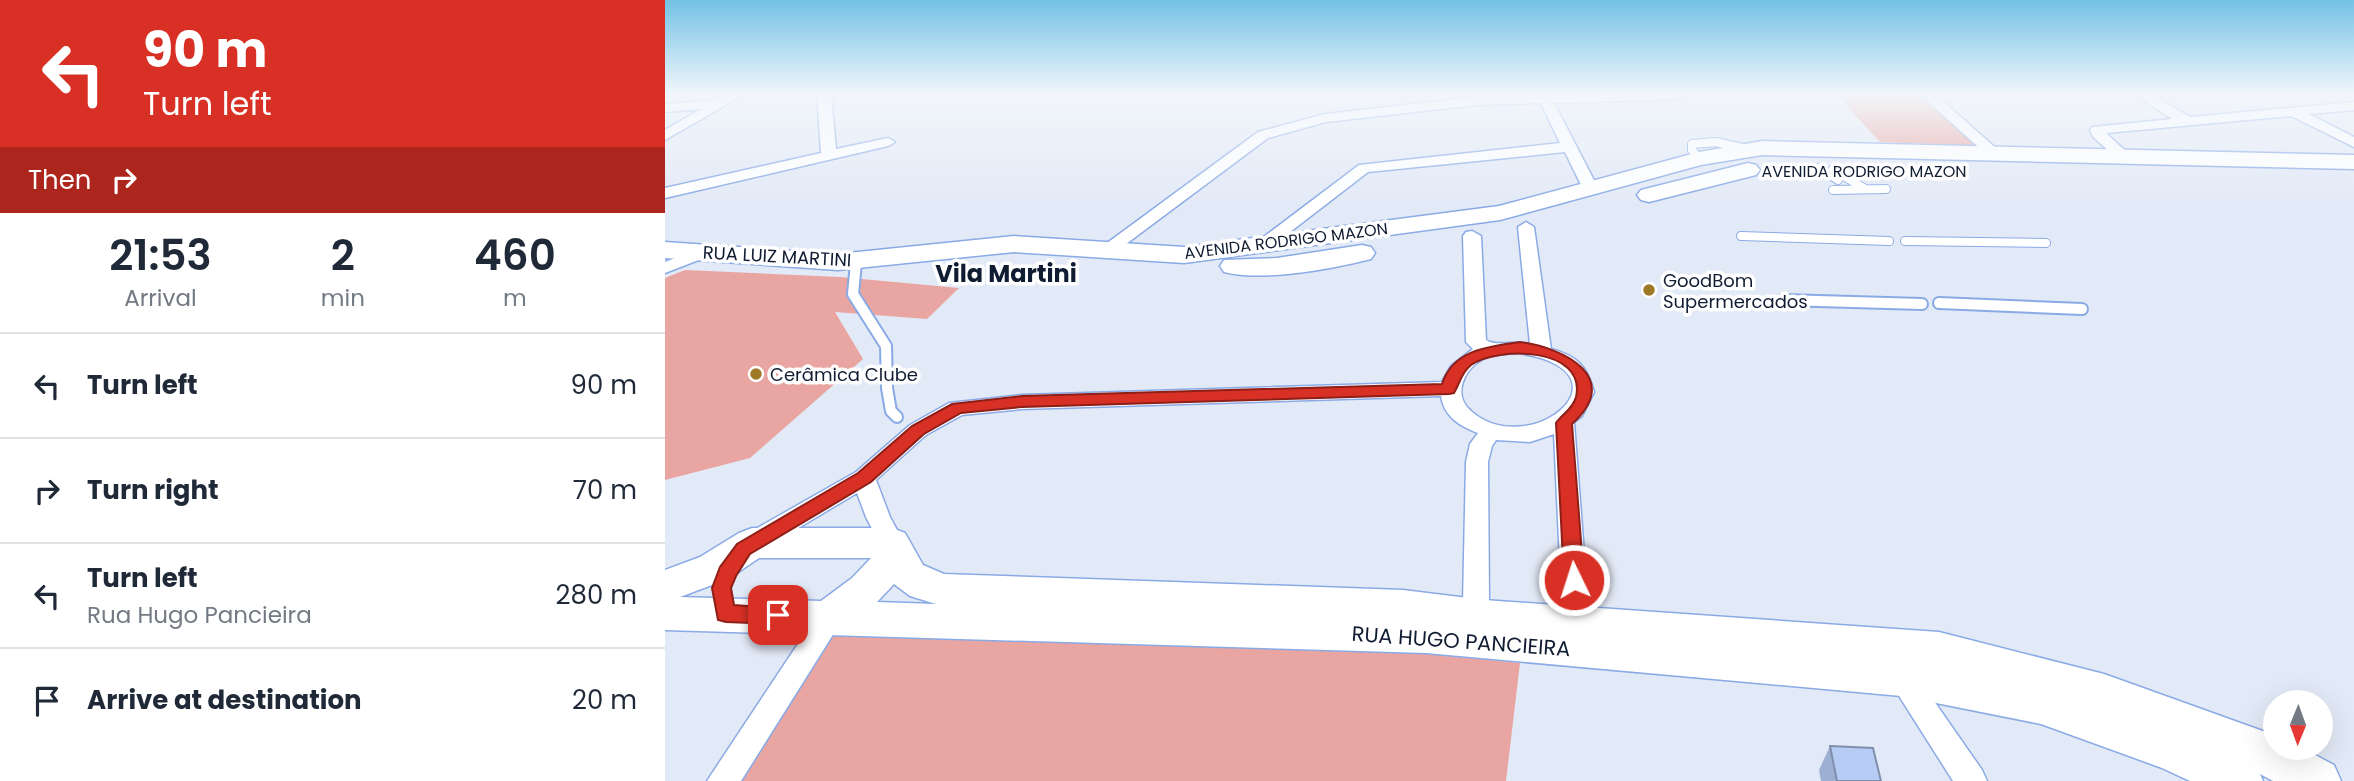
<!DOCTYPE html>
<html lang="en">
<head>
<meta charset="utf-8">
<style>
	body { margin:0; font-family:Poppins,sans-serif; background:#f2f2f3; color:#1f2937; height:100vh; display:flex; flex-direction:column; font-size:26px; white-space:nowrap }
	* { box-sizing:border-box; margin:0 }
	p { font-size:23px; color:#747a83 }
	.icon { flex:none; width:38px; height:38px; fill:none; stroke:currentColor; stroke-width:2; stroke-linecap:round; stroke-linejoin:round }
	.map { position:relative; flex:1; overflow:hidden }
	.sheet { display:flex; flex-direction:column; background:#fff; width:665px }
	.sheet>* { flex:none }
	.top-card { background:#d93025; color:#fff; overflow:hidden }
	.needle { width:46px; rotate:181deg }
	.fabs { position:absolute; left:1598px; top:690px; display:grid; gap:14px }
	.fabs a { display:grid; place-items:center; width:70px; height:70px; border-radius:50%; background:#fff; box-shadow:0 7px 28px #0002; font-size:35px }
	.pin { position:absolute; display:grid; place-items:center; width:60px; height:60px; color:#fff; margin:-30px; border-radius:14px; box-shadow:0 4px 10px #0006 }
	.me { position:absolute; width:77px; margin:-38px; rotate:356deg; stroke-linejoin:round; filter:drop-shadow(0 0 5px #0008) }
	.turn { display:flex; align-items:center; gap:24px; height:147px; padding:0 28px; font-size:32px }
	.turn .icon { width:91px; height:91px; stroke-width:2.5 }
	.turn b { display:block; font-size:49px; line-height:60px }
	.then { display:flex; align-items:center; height:66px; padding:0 28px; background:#0003; gap:14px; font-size:26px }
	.eta { display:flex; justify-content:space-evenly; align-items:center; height:119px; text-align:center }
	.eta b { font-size:42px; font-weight:600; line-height:49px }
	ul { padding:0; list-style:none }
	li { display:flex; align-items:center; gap:21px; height:105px; padding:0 28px; border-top:2px solid #e0e1e3 }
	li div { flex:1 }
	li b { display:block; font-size:26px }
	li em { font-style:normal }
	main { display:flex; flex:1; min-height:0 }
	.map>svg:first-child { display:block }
</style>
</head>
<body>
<main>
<section class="sheet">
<div class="top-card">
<div class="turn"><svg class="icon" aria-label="left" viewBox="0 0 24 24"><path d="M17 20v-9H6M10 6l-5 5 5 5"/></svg><div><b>90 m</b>Turn left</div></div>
<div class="then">Then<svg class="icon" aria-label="right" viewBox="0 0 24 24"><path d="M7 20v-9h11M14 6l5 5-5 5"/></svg></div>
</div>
<div class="eta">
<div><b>21:53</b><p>Arrival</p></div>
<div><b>2</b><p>min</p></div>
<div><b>460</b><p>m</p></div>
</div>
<ul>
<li><svg class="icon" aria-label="left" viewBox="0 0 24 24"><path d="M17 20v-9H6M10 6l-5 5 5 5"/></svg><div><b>Turn left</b></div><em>90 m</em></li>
<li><svg class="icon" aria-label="right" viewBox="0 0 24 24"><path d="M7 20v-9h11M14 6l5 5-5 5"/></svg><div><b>Turn right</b></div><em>70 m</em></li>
<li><svg class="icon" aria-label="left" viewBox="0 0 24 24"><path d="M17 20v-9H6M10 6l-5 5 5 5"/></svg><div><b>Turn left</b><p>Rua Hugo Pancieira</p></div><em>280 m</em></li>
<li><svg class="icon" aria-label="arrive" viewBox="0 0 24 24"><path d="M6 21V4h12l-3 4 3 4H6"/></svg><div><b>Arrive at destination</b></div><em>20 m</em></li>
</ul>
</section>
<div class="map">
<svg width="1689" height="781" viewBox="0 0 1689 781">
	<rect width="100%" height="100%" fill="#e3eaf7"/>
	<path fill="#e9a5a1" d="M 1172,95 L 1257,95 L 1316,146 L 1215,142 Z
		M 20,270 L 175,277 L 294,288 L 262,319 L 170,312 L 198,359 L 85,458 L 0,480 L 0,278 Z
		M 169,626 L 682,646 L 855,663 L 841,781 L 73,781 Z"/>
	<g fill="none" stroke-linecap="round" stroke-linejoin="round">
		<defs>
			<path id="lane-far1" d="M 1034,159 L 1027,150 L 1027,144 L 1051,142 L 1082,149
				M 1155,168 L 1173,180
				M 1168,169 L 1200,189
				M 1168,190 L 1221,189
				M 1076,236 L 1224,241
				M 1240,241 L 1381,243
				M 191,265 L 191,261"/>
			<path id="lane" d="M 191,263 L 188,294 L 221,346 L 222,388 L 226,411 L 232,417
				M 1118,300 L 1257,304
				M 1274,303 L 1417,309"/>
			<path id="street" d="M 61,95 L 78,95 L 0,140 L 0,130 L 36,109 L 0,112 L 0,104 L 52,100 Z
				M 152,95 L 166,95 L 171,149 L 223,138 L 230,142 L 223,146 L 0,198 L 0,188 L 156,153 Z
				M 868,95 L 1025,95 L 1018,99 L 889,103 L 934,190 L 932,193 L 920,193 L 900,152 L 703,172 L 603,249 L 597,250 L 588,245 L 694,165 L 895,143 L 876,103 L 811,105 L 661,122 L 603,138 L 449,253 L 443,254 L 434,249 L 593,132 L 660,114 L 811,97 Z
				M 1256,95 L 1271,95 L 1333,150 L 1335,153 L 1333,156 L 1323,156 Z
				M 1471,95 L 1488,95 L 1525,117 L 1689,102 L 1689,110 L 1644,114 L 1689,137 L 1689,147 L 1626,116 L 1441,133 L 1467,157 L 1459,162 L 1454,160 L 1428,137 L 1425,130 L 1427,127 L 1507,119 Z
				M 861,222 L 869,227 L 886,349 C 912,356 922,366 929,392 L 917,416 L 909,422 L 923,606 L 917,630 L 907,633 L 897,630 L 894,622 L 897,606 L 889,434 L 865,442 L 831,440 L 827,446 L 823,462 L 824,602 L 832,617 L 828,625 L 819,628 L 810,625 L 798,603 L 801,462 L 805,444 L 813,433 C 795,426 779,417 776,396 L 357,409 L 297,415 L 261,435 L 211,480 L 225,517 L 239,543 L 236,550 L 227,553 L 218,550 L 201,517 L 192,493 L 98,549 L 89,552 L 80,549 L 77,542 L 80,535 L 191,472 L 245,425 L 284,403 L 357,395 L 777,382 L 786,366 L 808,349 L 801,342 L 798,236 L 801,232 L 807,231 L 816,236 L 821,340 C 832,347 851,340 865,344 L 853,227 ZM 855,353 C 865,356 876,357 886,362 C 950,391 858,457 806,411 C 787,395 799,369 818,359 C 829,353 843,354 855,353 Z
				M 38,247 L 44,248 L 47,252 L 44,256 L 0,273 L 0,262 Z
				M 165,606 L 174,609 L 178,617 L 174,625 L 76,781 L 42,781 L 156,609 Z
				M 1236,664 L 1246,668 L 1317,770 L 1322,781 L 1288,781 L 1222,677 L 1226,668 Z"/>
			<path id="secondary" d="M 1097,141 L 1689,155 L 1689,169 L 1097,155 L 1036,165 L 835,220 L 519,263 L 349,252 L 173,270 L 0,258 L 0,242 L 173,254 L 349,236 L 519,247 L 834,206 L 1034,152 Z
				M 1083,163 L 1091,165 L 1095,170 L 1091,175 L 984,202 L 976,200 L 972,195 L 976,190 Z
				M 697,245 L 706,247 L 710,253 L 706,259 C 666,269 599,282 559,272 L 555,266 L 559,260 L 612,258 Z
				M 87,528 L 227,528 L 240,533 L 258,565 L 279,574 L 738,590 L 819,600 L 1274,632 L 1439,674 L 1606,734 L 1610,736 L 1610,747 L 1635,747 L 1669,765 L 1676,781 L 1608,781 L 1595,774 L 1598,781 L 1525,781 L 1497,768 L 1376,724 L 1236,696 L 761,653 L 0,630 L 0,570 L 35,557 L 74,533 ZM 94,558 L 206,558 L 187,578 L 156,601 L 15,597 L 63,579 ZM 229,584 L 245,596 L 271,604 L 212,602 Z"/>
		</defs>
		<use href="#lane-far1" stroke="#8aaae6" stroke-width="10"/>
		<use href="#lane" stroke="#8aaae6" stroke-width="14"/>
		<use href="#street" stroke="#8aaae6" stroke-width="3"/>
		<use href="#secondary" stroke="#8aaae6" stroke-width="3"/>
		<use href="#lane-far1" stroke="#fff" stroke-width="8"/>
		<use href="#lane" stroke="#fff" stroke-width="10"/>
		<use href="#street" fill="#fff" fill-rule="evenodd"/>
		<use href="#secondary" fill="#fff" fill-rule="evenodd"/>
	</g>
	<path fill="#9dafd3" d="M 1165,746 L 1216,781 L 1156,781 L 1154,770 Z"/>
	<path fill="#b6ccf5" stroke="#7f8fac" stroke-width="2" d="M 1165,746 L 1208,748 L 1216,781 L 1172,781 Z"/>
	<linearGradient id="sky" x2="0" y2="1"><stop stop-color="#73c2e5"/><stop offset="0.46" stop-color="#f2f6fb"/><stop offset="1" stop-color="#f2f6fb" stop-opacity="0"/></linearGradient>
	<rect width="1689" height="205" fill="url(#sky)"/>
	<path fill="#d93025" stroke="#8d1f18" stroke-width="2" d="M 855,342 C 900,348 958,378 907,424 L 919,580 L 916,585 L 909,588 L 902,585 L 899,580 L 891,423 C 897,414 908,409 911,397 C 922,347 833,346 806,365 C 796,373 795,383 789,393 L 784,394 L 357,407 L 296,413 L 259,434 L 206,482 L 85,554 L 71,576 L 66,588 L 69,605 L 120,609 L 123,615 L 120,621 L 113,624 L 61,622 L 53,620 L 47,588 L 55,567 L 72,544 L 193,473 L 247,426 L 287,404 L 357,396 L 777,384 C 788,349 824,347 855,342 Z"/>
	<g fill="#9f7926" stroke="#fff" stroke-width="2.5">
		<circle cx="984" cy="290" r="7"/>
		<circle cx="91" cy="374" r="7"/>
	</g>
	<g text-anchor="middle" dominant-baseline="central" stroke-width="7" stroke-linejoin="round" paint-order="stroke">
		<g font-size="16" fill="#101c32" stroke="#fff">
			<text x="1199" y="171">AVENIDA RODRIGO MAZON</text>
			<text transform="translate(621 241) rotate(-7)">AVENIDA RODRIGO MAZON</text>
		</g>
		<g font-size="18" fill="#101c32" stroke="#fff">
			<text transform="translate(112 256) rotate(3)">RUA LUIZ MARTINI</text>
		</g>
		<g font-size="18" fill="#101c32" stroke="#fff" text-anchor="start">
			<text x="998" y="280">GoodBom<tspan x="998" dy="21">Supermercados</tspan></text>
			<text x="105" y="374">Cerâmica Clube</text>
		</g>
		<g font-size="21" fill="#101c32" stroke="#fff">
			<text transform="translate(796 641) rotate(4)">RUA HUGO PANCIEIRA</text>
		</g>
		<g font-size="24" font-weight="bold" fill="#101c32" stroke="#fff">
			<text x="341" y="273">Vila Martini</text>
		</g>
	</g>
</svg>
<div class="fabs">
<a><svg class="needle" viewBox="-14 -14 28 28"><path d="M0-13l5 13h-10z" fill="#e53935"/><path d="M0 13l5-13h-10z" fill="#747a83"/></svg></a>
</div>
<div class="pin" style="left:113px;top:615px;background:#d93025"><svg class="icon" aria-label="arrive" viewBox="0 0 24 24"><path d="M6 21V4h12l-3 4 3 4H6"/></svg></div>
<svg class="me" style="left:909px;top:580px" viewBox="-20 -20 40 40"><circle r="17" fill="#d93025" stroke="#fff" stroke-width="3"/><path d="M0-11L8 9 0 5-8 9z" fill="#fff"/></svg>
</div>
</main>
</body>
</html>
